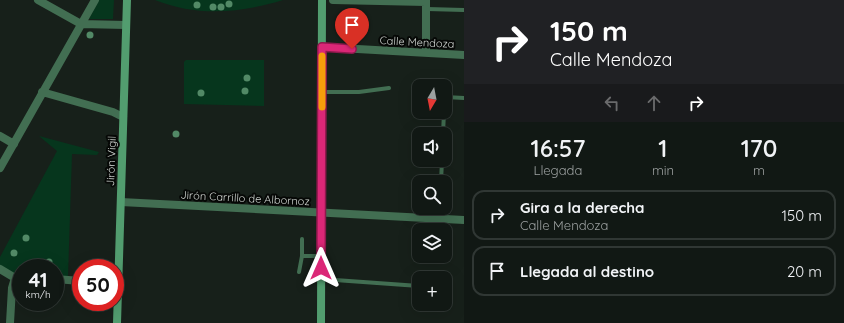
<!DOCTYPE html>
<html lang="es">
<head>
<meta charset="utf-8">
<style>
	body { margin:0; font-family:Quicksand,sans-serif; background:#1a211d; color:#f1f3f6; height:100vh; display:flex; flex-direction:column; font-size:15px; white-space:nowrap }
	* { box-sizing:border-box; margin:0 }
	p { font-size:13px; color:#9ca0a0 }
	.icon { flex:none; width:22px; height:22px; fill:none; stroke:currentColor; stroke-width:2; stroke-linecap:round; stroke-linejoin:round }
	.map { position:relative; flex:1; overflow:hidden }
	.details { display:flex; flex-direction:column; background:#111814; width:380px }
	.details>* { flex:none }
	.guide { background:#202124; color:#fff; overflow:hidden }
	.needle { width:26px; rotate:190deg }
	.fabs { position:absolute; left:412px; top:79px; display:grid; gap:8px }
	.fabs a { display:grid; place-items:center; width:40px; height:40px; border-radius:8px; background:#111814; box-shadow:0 4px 16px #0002,0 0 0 1px #303734; font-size:20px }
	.speed { position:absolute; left:12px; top:259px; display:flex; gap:8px; font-size:20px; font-weight:700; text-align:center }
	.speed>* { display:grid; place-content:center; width:52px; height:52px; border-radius:50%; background:#111814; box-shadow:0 4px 16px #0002,0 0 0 1px #303734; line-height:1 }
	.speed small { font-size:10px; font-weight:400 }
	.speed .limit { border:6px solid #d22; background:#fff; color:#111 }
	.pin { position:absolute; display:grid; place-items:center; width:34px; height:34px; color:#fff; margin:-41px -17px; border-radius:50% 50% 50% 0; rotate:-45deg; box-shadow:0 0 4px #0007 }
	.pin .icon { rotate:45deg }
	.me { position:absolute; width:44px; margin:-22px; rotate:0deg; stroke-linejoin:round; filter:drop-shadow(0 0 3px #0008) }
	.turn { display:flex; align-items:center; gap:14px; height:84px; padding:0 20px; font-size:18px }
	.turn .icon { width:52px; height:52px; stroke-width:2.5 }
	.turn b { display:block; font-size:28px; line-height:34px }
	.lanes { display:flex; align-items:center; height:38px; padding:0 20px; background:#0003; justify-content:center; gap:20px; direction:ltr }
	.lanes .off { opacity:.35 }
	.eta { display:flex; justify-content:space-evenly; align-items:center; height:68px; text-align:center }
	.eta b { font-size:24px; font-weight:600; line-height:28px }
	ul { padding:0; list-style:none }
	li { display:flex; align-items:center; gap:12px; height:50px; margin:0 8px 6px; padding:0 12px; border:2px solid #303734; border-radius:12px }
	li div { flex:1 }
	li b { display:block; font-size:15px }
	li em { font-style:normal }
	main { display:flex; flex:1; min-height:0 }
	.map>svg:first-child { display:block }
</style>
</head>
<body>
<main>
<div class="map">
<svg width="464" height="323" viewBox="0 0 464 323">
	<rect width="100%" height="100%" fill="#17201a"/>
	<path fill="#06361d" d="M 99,0 L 114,0 L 113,19 L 89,19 Z
		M 155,0 L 283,0 C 241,13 197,17 155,0 Z
		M 186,60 L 264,60 L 264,106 L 184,104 L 184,62 Z
		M 39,136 L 99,152 L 97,155 L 72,154 L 68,277 L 55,277 L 55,268 L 21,268 L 21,275 L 16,275 L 0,265 L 0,257 L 57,151 Z"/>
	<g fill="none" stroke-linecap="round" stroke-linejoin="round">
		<path stroke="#426e52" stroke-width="4" d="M 427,9 L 464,10
			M 322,92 L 359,92 L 389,88
			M 445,97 L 464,98
			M 443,134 L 444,112
			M 441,182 L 442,160
			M 440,219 L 441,208
			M 302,256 L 321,256
			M 299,272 L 302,256 L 302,239
			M 321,279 L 419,286"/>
		<path stroke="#426e52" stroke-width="8" d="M 38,0 L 81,24 L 126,25
			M 333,0 L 426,2
			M 426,0 L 426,53
			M 322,47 L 464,55
			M 42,92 L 113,112 L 123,117
			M 0,136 L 14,144
			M 0,168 L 95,0
			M 121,202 L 464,220
			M 0,269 L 15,278 L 21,278
			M 55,279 L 81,281
			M 10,323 L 12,288 L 15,278"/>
		<path stroke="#529d6f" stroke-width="8" d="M 117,323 L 127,0
			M 321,323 L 322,0"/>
	</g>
	<g fill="#528966">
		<circle cx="229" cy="4" r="3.5"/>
		<circle cx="197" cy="5" r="3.5"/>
		<circle cx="213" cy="7" r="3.5"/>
		<circle cx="221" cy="7" r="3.5"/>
		<circle cx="90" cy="35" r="3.5"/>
		<circle cx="247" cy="78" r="3.5"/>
		<circle cx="245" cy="91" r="3.5"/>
		<circle cx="201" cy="93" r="3.5"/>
		<circle cx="176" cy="134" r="3.5"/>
		<circle cx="26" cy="238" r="3.5"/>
		<circle cx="14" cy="253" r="3.5"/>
		<circle cx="49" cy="262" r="3.5"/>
	</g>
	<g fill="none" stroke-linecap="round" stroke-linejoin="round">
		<defs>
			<path id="route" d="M 321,268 L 322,47 L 352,49"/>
		</defs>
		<use href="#route" stroke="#8e194d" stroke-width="10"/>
		<use href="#route" stroke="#db2777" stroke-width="7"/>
		<path stroke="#f59e0b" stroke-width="7" d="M 322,56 L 322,107"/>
	</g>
	<g text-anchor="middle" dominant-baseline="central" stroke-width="4" stroke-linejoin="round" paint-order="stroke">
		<g font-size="11" fill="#d3d8d4" stroke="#060806">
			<text transform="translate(417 42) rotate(3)">Calle Mendoza</text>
			<text transform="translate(111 161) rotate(-88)">Jirón Vigil</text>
			<text transform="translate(245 198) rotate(3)">Jirón Carrillo de Albornoz</text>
		</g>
	</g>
</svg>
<div class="fabs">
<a><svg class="needle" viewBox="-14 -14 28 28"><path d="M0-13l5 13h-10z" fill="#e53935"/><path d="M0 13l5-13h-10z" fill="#9ca0a0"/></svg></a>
<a><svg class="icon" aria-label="sound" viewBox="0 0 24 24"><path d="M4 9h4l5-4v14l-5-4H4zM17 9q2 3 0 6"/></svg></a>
<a><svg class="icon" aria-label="search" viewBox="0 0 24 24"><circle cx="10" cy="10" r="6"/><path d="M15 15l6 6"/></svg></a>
<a><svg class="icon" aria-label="layers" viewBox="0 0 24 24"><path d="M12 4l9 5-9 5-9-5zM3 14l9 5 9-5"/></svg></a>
<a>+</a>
</div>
<div class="speed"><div>41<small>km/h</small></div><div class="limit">50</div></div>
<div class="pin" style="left:352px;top:49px;background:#d93025"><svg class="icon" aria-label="arrive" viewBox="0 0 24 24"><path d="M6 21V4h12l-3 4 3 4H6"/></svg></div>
<svg class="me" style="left:321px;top:268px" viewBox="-20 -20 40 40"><path d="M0-17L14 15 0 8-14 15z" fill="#db2777" stroke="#fff" stroke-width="4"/></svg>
</div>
<section class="details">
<div class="guide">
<div class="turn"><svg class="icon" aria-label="right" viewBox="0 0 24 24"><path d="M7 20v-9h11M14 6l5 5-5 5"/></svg><div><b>150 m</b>Calle Mendoza</div></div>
<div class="lanes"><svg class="icon off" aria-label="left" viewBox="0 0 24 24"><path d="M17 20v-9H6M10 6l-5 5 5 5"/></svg><svg class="icon off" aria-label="ahead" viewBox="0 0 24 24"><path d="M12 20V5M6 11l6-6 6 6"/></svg><svg class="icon" aria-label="right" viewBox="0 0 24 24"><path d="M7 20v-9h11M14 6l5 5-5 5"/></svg></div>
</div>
<div class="eta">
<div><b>16:57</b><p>Llegada</p></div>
<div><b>1</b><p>min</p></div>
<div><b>170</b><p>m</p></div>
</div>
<ul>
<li><svg class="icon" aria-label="right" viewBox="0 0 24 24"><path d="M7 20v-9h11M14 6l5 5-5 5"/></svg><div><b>Gira a la derecha</b><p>Calle Mendoza</p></div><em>150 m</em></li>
<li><svg class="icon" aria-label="arrive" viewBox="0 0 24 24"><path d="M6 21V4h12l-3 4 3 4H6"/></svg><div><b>Llegada al destino</b></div><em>20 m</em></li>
</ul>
</section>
</main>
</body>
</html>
